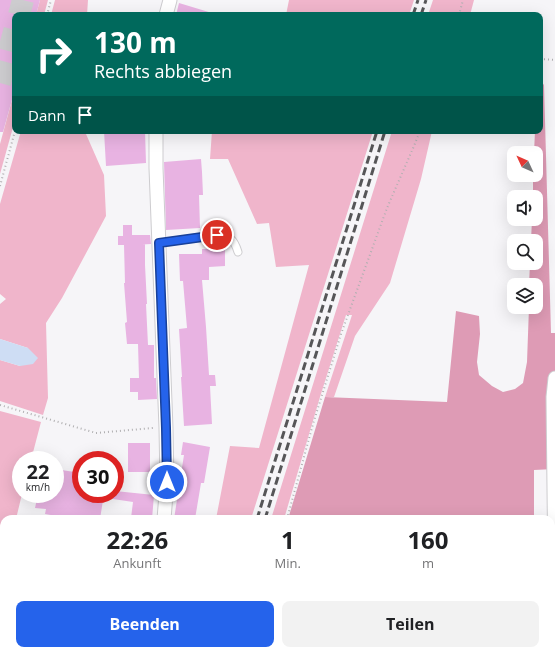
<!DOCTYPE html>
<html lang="de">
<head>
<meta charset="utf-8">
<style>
	body { margin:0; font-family:"Open Sans",sans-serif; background:#f2f2f2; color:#202124; height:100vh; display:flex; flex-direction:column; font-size:15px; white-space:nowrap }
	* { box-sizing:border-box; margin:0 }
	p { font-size:13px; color:#757577 }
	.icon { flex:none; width:22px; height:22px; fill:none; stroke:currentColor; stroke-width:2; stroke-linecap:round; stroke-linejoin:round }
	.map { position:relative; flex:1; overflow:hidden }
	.drawer { position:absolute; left:0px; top:515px; width:555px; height:140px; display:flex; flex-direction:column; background:#fff; border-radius:12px 12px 0 0; box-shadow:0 4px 16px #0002 }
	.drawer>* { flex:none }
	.hud { position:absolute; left:12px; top:12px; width:531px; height:122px; border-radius:8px; box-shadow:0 4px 16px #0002; background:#00695c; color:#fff; overflow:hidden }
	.needle { width:26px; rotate:314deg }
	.buttons { position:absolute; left:507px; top:146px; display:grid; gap:8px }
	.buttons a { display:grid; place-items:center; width:36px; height:36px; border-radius:8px; background:#fff; box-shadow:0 4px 16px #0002; font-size:20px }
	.speed { position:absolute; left:12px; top:451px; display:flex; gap:8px; font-size:20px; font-weight:700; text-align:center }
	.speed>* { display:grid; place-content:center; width:52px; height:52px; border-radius:50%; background:#fff; box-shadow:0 4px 16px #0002; line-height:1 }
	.speed small { font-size:10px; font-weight:400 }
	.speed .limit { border:6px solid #d22; background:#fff; color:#111 }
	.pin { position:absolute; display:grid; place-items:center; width:34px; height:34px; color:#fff; margin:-17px; border:2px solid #fff; border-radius:50%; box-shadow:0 1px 4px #0007 }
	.me { position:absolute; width:44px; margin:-22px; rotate:0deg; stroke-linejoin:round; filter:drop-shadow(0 0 3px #0008) }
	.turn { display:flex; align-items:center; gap:14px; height:84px; padding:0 16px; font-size:18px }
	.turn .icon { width:52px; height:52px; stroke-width:2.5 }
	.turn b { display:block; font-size:28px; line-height:34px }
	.then { display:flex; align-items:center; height:38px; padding:0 16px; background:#0003; gap:8px; font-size:15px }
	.eta { display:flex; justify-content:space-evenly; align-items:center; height:68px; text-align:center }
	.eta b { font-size:24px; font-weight:700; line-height:28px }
	.cta { display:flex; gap:8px; margin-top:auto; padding:8px 16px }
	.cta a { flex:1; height:46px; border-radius:8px; background:#2563eb; color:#fff; font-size:16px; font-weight:700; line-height:46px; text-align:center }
	.cta a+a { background:#f2f2f2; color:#202124 }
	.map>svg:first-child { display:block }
</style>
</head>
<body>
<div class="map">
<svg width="555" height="655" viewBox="0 0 555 655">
	<rect width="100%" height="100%" fill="#f6f5f8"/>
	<path fill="#f0b5cb" d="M 40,0 L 48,0 L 44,15 L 36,15 Z
		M 55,0 L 88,0 L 87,15 L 51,15 Z
		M 289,0 L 414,0 L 409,15 L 286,15 Z
		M 433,0 L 474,0 L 470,15 L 428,15 Z
		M 15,89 L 15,120 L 0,174 L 0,144 Z
		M 21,131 L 78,131 L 86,134 L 104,175 L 106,216 L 62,298 L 46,323 L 48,398 L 43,415 L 0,401 L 0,360 L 20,366 L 28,348 L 0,339 L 0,304 L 6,299 L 0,294 L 0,204 Z
		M 212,131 L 373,131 L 251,519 L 216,519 L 230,446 L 259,448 L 309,265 L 276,267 L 269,223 L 257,224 L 228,159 L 210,159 Z
		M 392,131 L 432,131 L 421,179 L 390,283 L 355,336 L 334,397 L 325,397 L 352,315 L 346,315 L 320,397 L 284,519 L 271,519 Z
		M 0,411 L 41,422 L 31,460 L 21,460 L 21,494 L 22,494 L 16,519 L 4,519 L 4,564 L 0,579 Z
		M 0,605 L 4,606 L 4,651 L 5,651 L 2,655 L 0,655 Z
		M 160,651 L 210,651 L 208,655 L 159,655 Z"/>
	<path fill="#de9bb5" d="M 541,81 L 544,85 L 551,333 L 555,333 L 555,469 L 534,470 L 534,519 L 288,519 L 325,397 L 447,402 L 456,311 L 479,316 L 480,334 L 477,362 L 479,375 L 492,386 L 503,392 L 515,389 L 523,383 L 527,362 L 529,307 L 536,307 L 536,285 L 529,285 L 530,263 L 536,263 L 536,241 L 531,241 L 532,219 L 536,219 L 536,197 L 533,197 L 533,175 L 536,175 L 536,153 L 534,153 L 535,131 L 540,131 L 540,82 Z
		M 409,651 L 490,651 L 489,655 L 408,655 Z"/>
	<path fill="#ceddf4" d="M 0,339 L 28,348 L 38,358 L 33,364 L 20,366 L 0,360 Z"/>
	<path fill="#e8b3e2" d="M 0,0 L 40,0 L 36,15 L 15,15 L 15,89 L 3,132 L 0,132 Z
		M 179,3 L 212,13 L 212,15 L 176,15 Z
		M 104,131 L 145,131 L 146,163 L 106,166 Z
		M 201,159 L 202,172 L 203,195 L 199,195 L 200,228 L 166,230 L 164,162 Z
		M 123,225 L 132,225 L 132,235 L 150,235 L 151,244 L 133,245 L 145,244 L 145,265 L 147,304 L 146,304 L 148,345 L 154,345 L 154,378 L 156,378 L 157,399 L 138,400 L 138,392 L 130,392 L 130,378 L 139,378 L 138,344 L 127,344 L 125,323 L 127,322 L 124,283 L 125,283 L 124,245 L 118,245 L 118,236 L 123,236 Z
		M 202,249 L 225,249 L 225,266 L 209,267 L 209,280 L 202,280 L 206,327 L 209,375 L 215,375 L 216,386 L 210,386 L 212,424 L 184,426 L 181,377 L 182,377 L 179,329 L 187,328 L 183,281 L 180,281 L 179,254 L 202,254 Z
		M 183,442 L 210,447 L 204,483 L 201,483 L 195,519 L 174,519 L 184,455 L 181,455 Z
		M 128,443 L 150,443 L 150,472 L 128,472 Z
		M 55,469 L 81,473 L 81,494 L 104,494 L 100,519 L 62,519 L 62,517 L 45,514 L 46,509 L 35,508 L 38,494 L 55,494 Z
		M 115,491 L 154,495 L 152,519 L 131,518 L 133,502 L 113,499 L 113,494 L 115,494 Z"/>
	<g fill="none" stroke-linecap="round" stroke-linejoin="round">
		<path stroke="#cdcccf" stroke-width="22" stroke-dasharray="22 11" stroke-linecap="butt" d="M 19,15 L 23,0
			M 0,83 L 15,28"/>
		<defs>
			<path id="lane" d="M 159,243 L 217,235 C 230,236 234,239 238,252"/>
			<path id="street" d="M 166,15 L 170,0
				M 156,131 L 156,168 L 166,428 L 167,482 L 164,519
				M 555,378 L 553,397 L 555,578
				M 150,655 L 151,651"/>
		</defs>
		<use href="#lane" stroke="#cdcccf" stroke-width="9"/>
		<use href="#street" stroke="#cdcccf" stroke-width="15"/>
		<path stroke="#b0afb1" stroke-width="2" stroke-dasharray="1 3" stroke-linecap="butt" d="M 47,15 L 51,0
			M 459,15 L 463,0
			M 540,59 L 555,60
			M 0,186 L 15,131
			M 0,405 L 96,433 L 153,428
			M 287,519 L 313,424 L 341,334 L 387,208 L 414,146 L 420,131
			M 242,655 L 243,651"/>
		<use href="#lane" stroke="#fff" stroke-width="7"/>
		<use href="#street" stroke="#fff" stroke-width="13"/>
		<path stroke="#565658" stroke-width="3" stroke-dasharray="8 4" stroke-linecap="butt" d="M 413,15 L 418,0
			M 421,15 L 426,0
			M 257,519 L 377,131
			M 265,519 L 385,131
			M 214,655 L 216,651
			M 223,655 L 224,651"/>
	</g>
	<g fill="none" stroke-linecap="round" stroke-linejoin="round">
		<defs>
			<path id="route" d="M 167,482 L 166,428 L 159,243 L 217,235"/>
		</defs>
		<use href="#route" stroke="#184099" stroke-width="10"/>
		<use href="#route" stroke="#2563eb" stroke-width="7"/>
	</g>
</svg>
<div class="buttons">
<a><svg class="needle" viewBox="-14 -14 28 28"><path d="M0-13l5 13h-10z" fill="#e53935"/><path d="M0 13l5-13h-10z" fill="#757577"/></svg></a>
<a><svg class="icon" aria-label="sound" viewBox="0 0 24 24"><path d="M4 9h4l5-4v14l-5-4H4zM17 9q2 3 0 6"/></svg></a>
<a><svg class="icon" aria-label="search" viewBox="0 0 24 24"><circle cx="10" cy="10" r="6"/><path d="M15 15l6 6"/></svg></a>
<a><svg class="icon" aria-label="layers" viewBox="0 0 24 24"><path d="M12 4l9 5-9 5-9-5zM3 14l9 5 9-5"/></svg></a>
</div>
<div class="speed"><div>22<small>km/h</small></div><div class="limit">30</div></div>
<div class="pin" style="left:217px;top:235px;background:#d93025"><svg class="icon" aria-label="arrive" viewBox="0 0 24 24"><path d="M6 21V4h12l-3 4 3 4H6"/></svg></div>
<svg class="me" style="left:167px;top:482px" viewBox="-20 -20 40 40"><circle r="17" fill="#2563eb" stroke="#fff" stroke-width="3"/><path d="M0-11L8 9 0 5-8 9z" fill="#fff"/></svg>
<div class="hud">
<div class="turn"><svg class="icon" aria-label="right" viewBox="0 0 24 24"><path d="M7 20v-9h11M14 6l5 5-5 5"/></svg><div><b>130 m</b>Rechts abbiegen</div></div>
<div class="then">Dann<svg class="icon" aria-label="arrive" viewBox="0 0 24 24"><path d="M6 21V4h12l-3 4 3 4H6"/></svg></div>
</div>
<section class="drawer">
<div class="eta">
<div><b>22:26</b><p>Ankunft</p></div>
<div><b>1</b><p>Min.</p></div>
<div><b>160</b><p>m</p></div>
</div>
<div class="cta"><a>Beenden</a><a>Teilen</a></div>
</section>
</div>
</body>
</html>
